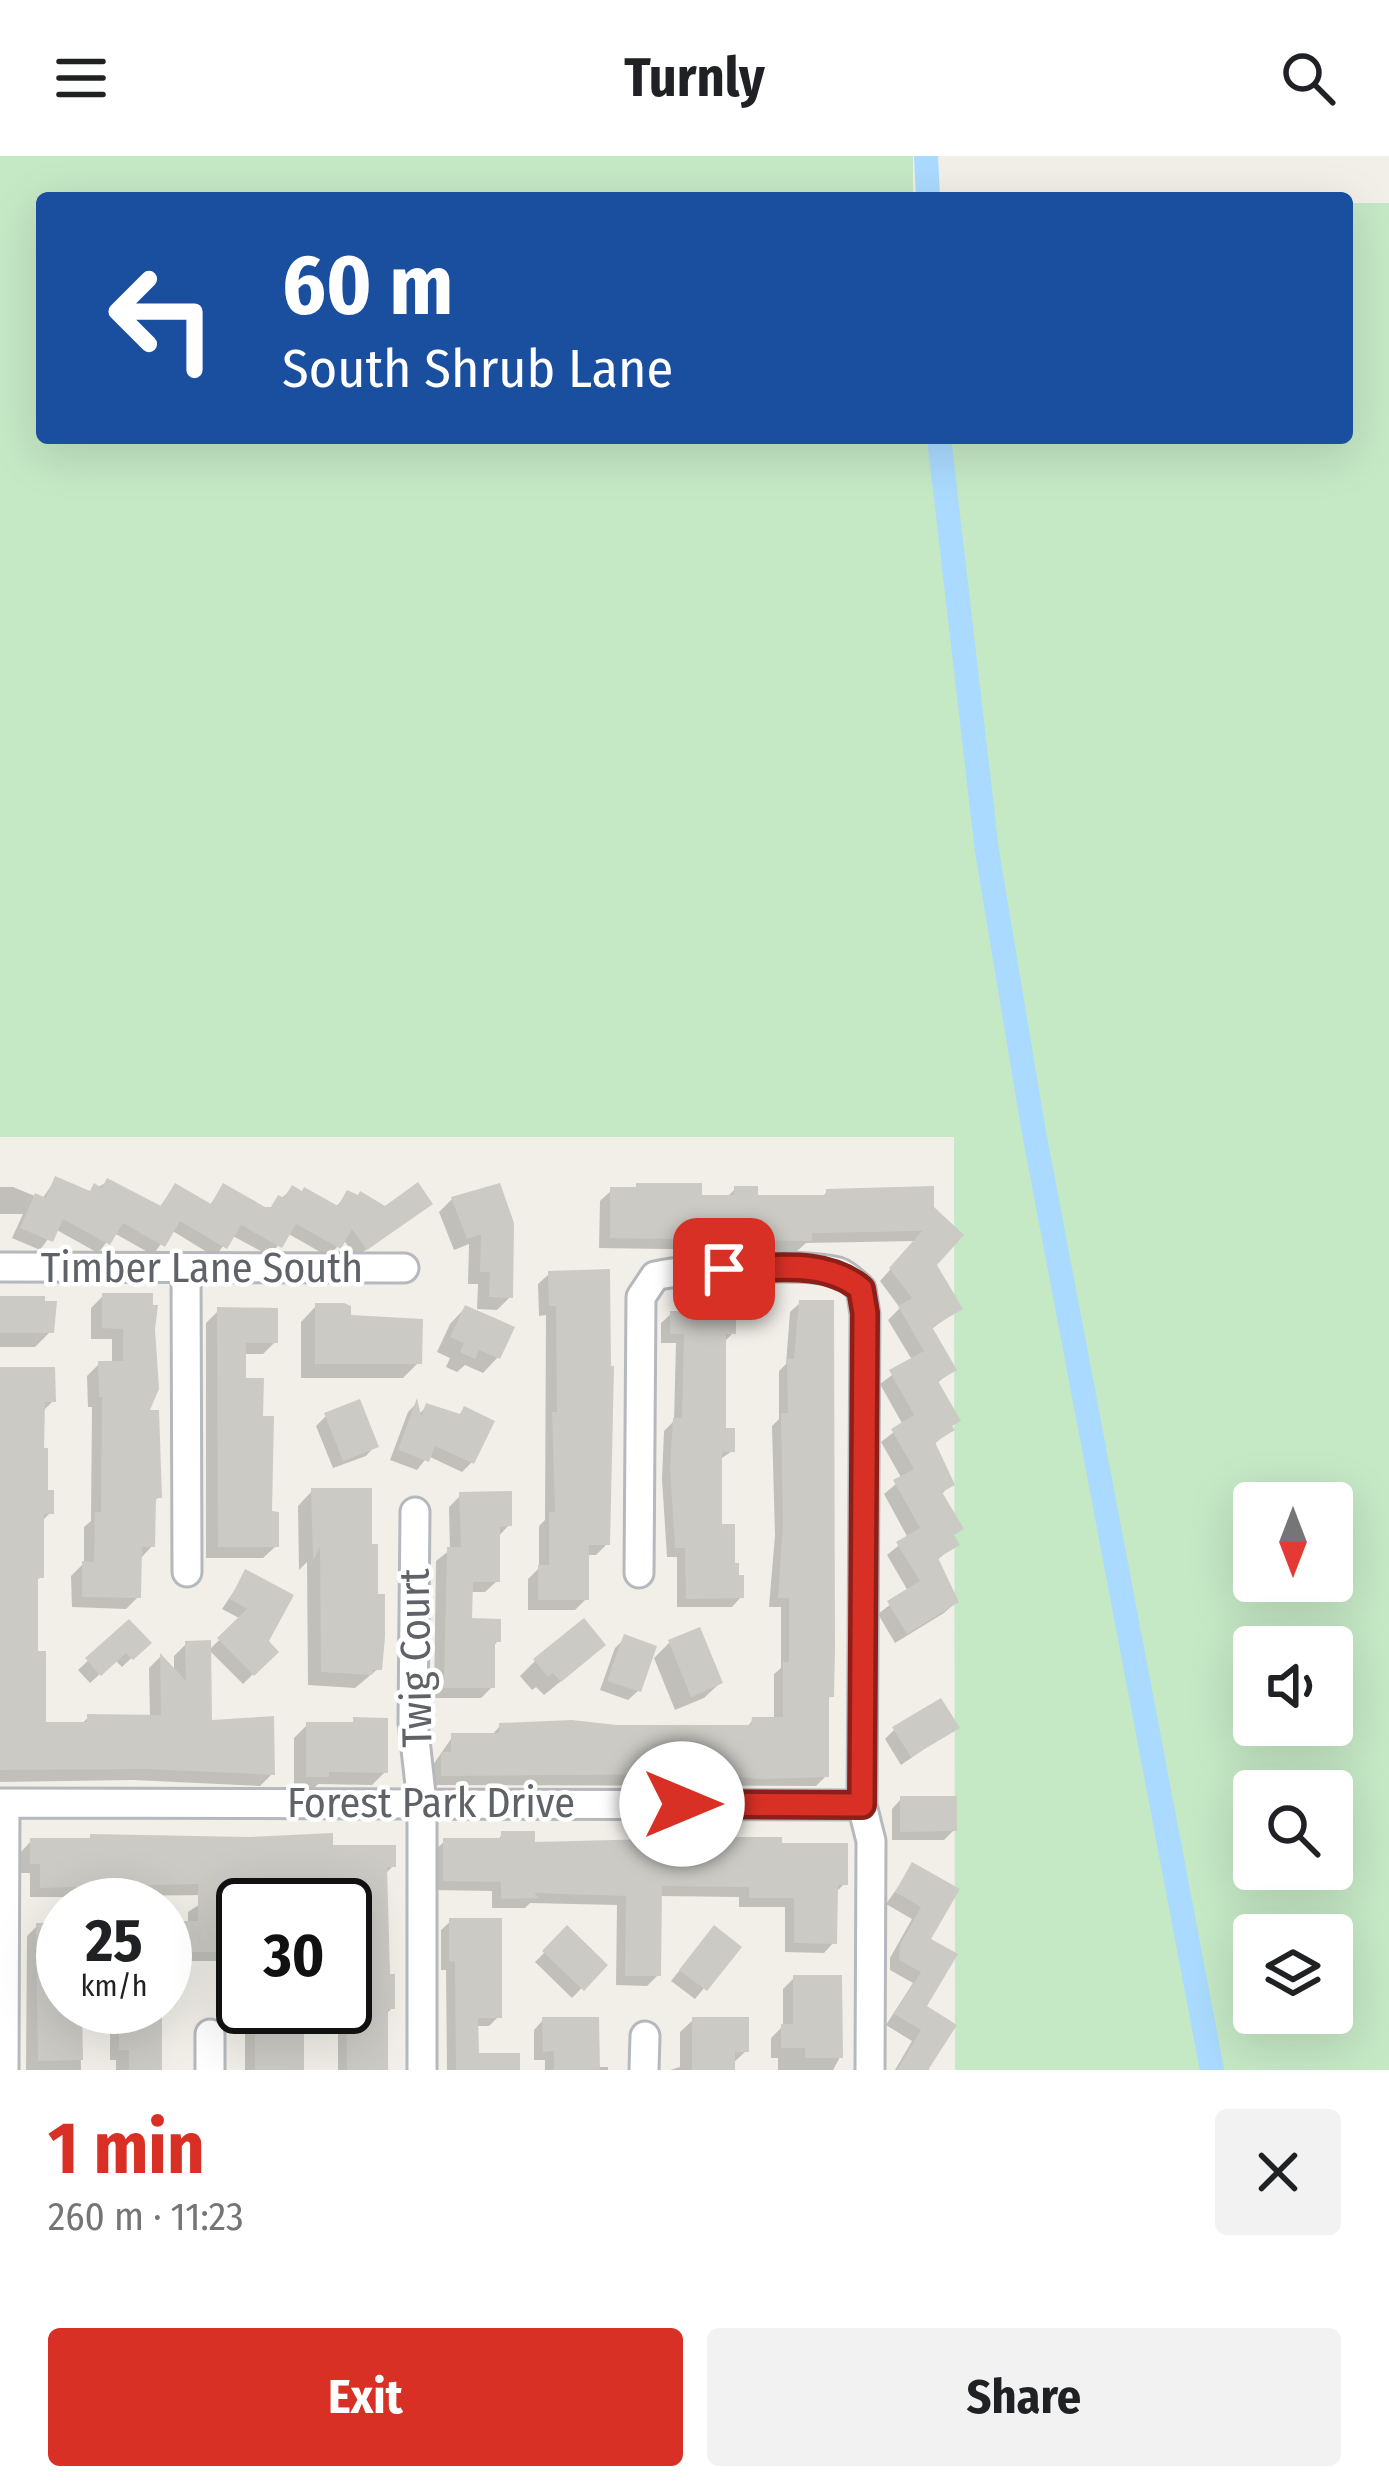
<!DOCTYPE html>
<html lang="en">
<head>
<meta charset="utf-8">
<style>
	body { margin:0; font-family:"Fira Sans Condensed",sans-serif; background:#f2f2f2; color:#202124; height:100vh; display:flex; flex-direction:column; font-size:45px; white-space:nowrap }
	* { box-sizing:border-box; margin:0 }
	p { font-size:39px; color:#757577 }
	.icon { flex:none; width:66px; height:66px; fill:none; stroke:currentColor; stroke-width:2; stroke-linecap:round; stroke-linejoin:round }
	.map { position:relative; height:1914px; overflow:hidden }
	.sheet { display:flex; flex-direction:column; background:#fff; flex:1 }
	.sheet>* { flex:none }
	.top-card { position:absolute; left:36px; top:36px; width:1317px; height:252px; border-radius:12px; box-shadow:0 12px 48px #0002; background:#1a4fa0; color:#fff; overflow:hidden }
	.needle { width:78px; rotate:180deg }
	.fabs { position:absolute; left:1233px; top:1326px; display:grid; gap:24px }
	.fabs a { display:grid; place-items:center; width:120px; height:120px; border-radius:12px; background:#fff; box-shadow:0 12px 48px #0002; font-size:60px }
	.speed { position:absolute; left:36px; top:1722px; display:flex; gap:24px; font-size:60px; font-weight:700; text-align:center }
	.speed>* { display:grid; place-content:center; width:156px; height:156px; border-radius:50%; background:#fff; box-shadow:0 12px 48px #0002; line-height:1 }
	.speed small { font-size:30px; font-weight:400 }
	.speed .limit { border:6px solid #111; border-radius:18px; background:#fff; color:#111 }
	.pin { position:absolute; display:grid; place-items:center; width:102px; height:102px; color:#fff; margin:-51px; border-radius:24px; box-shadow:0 6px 18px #0006 }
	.me { position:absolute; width:132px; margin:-66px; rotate:90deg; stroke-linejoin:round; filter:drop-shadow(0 0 9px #0008) }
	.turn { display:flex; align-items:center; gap:42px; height:252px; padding:0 48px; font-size:54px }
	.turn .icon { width:156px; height:156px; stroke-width:2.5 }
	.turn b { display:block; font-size:84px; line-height:102px }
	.round { display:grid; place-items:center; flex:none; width:126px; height:126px; border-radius:12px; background:#f2f2f2 }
	.head { display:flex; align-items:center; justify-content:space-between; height:204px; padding:0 48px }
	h1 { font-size:72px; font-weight:700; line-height:90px; color:#d93025 }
	.primary-button { display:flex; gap:24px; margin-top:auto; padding:24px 48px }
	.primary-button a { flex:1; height:138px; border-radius:12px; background:#d93025; color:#fff; font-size:48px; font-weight:700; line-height:138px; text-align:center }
	.primary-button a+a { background:#f2f2f2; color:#202124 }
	header { display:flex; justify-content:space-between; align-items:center; height:156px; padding:0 48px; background:#fff; font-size:54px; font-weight:700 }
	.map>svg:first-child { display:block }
</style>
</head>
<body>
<header><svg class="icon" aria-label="menu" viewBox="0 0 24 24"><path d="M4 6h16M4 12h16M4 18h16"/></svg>Turnly<svg class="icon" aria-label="search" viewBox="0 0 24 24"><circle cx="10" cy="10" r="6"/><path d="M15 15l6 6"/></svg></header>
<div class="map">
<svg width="1389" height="1914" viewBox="0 0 1389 1914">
	<rect width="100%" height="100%" fill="#f1efe8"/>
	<path fill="#c5e8c5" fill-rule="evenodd" d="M 0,0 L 913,0 L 913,42 L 42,42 L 42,282 L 1347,282 L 1347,47 L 1389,47 L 1389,1914 L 955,1914 L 954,981 L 0,981 ZM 1254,1347 L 1332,1347 L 1332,1425 L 1254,1425 ZM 1254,1491 L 1332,1491 L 1332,1569 L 1254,1569 ZM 1254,1635 L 1332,1635 L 1332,1713 L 1254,1713 ZM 1254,1779 L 1332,1779 L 1332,1857 L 1254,1857 Z"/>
	<path fill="#0003" d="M 56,1023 L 88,1037 L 107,1026 L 159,1052 L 175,1030 L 209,1050 L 224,1031 L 268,1054 L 292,1033 L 335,1052 L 348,1037 L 385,1053 L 429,1048 L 356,1101 L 343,1083 L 329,1101 L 287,1077 L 270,1100 L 231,1079 L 215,1101 L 171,1074 L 153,1099 L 114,1077 L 98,1097 L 55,1073 L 40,1094 L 12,1082 L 23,1058 L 0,1058 L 0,1031 L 13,1031 L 42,1043 Z
		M 498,1031 L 510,1141 L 497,1154 L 477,1153 L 478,1128 L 468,1128 L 469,1088 L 454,1094 L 439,1056 L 452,1043 Z
		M 735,1033 L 755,1042 L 821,1042 L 827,1036 L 931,1033 L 934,1108 L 959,1153 L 930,1174 L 953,1214 L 936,1228 L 951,1274 L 933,1289 L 951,1328 L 941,1339 L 956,1388 L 936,1405 L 956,1446 L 944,1457 L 895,1487 L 878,1458 L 908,1435 L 887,1399 L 908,1382 L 884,1338 L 902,1323 L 881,1286 L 903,1269 L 880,1228 L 912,1204 L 888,1164 L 900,1152 L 880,1125 L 916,1085 L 806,1087 L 797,1095 L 599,1092 L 600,1045 L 612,1034 L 726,1042 Z
		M 549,1118 L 607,1388 L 596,1399 L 586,1399 L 586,1443 L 575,1454 L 528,1454 L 528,1423 L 539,1412 L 539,1370 L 545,1364 L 546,1159 L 539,1160 L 538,1128 Z
		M 103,1140 L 150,1140 L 146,1257 L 159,1341 L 153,1346 L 152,1390 L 141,1402 L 138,1441 L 126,1453 L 72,1451 L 71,1420 L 84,1407 L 84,1371 L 91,1365 L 92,1251 L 88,1251 L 87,1220 L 99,1208 L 112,1208 L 112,1183 L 91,1183 L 91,1152 Z
		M 0,1144 L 51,1175 L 35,1191 L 0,1191 Z
		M 705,1144 L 733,1177 L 723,1187 L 723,1275 L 732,1295 L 719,1304 L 719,1371 L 741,1441 L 732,1451 L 677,1451 L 677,1401 L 667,1401 L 662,1323 L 664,1275 L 674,1265 L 676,1187 L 661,1187 L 661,1167 L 671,1158 L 695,1158 Z
		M 800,1147 L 831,1540 L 826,1545 L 826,1620 L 816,1630 L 433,1629 L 433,1609 L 453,1580 L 491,1580 L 500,1570 L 746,1572 L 753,1564 L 774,1564 L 774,1518 L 781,1512 L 781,1451 L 769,1451 L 775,1379 L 772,1270 L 779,1263 L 779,1215 L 786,1208 L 790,1156 Z
		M 316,1150 L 348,1162 L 419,1206 L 403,1222 L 301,1222 L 301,1166 Z
		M 465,1152 L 498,1201 L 483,1217 L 465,1209 L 457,1216 L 446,1211 L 450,1202 L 437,1196 L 450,1168 Z
		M 219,1154 L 275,1186 L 263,1198 L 243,1198 L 243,1225 L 276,1390 L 263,1402 L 206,1402 L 206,1167 Z
		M 0,1214 L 53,1245 L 42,1256 L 45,1337 L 51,1356 L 41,1366 L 41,1420 L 35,1427 L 35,1498 L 43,1569 L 80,1569 L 89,1561 L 150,1562 L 149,1512 L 160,1501 L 174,1517 L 174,1500 L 186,1488 L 209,1567 L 272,1618 L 260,1630 L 133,1624 L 0,1626 Z
		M 416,1248 L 418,1259 L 427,1250 L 457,1261 L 465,1253 L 472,1306 L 462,1316 L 428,1300 L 417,1314 L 390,1304 L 408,1256 Z
		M 326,1260 L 375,1290 L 366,1300 L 333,1312 L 316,1270 Z
		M 312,1335 L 379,1512 L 355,1532 L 308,1529 L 307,1406 L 299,1414 L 298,1350 Z
		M 461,1339 L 509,1369 L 497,1382 L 497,1425 L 485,1436 L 470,1436 L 469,1465 L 498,1485 L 492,1491 L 492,1531 L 481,1542 L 434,1542 L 436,1405 L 450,1394 L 449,1351 Z
		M 246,1417 L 265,1486 L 275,1496 L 243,1528 L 209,1494 L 241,1463 L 222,1453 Z
		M 129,1467 L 147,1487 L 122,1511 L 115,1504 L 90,1527 L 78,1514 Z
		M 625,1482 L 638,1535 L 628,1544 L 600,1534 L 615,1492 Z
		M 669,1487 L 720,1527 L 704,1542 L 675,1554 L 654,1502 Z
		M 587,1504 L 544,1539 L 536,1531 L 532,1534 L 520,1520 L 535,1505 Z
		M 307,1569 L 385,1616 L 372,1629 L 318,1628 L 313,1633 L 294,1633 L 294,1582 Z
		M 956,1571 L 901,1609 L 885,1583 L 894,1574 Z
		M 901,1643 L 954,1674 L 944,1684 L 892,1684 L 892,1653 Z
		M 503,1678 L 532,1689 L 779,1690 L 845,1727 L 835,1737 L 834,1786 L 824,1797 L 785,1796 L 785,1751 L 739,1751 L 739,1741 L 659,1740 L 658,1819 L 647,1830 L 616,1829 L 617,1749 L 530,1747 L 525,1752 L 492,1752 L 492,1735 L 434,1734 L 434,1695 L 445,1685 L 496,1685 Z
		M 31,1685 L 330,1692 L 393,1710 L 384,1719 L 392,1852 L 385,1859 L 385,1914 L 338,1914 L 338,1862 L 331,1862 L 331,1851 L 345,1851 L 345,1749 L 328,1749 L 328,1741 L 320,1749 L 287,1745 L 236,1747 L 237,1795 L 226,1805 L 175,1805 L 178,1811 L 165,1823 L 165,1768 L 188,1768 L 188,1756 L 214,1739 L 96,1740 L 92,1731 L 82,1741 L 30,1741 L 30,1717 L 20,1717 L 21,1696 Z
		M 913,1710 L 956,1734 L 927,1784 L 923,1851 L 926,1912 L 930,1914 L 895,1914 L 912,1885 L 886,1869 L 913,1827 L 890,1814 L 890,1802 L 912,1763 L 886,1748 Z
		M 451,1765 L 499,1860 L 489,1870 L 475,1870 L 476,1900 L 517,1914 L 447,1914 L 446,1814 L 441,1814 L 441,1774 Z
		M 37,1770 L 63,1770 L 63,1851 L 90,1851 L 80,1864 L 81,1914 L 26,1914 L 27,1780 Z
		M 567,1774 L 604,1809 L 572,1842 L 535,1806 Z
		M 705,1783 L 738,1791 L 695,1843 L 671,1825 Z
		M 794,1822 L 840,1901 L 833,1914 L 778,1914 L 778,1902 L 771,1902 L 771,1882 L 783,1870 L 783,1833 Z
		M 132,1852 L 159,1914 L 116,1914 L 116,1904 L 110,1904 L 110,1872 Z
		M 256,1862 L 298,1914 L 245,1914 L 245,1873 Z
		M 543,1864 L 597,1911 L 608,1911 L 608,1914 L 545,1914 L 545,1904 L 534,1904 L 534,1874 Z
		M 693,1864 L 746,1895 L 732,1908 L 732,1914 L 670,1914 L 680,1911 L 680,1876 Z"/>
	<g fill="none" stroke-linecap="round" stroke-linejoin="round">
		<path stroke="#aadaff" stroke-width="24" d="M 926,0 L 928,42
			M 939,282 L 987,695 L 1033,971 L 1212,1914"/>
	</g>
	<path fill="#cccac5" d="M 55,1020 L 90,1035 L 94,1027 L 102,1032 L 107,1022 L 161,1050 L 175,1027 L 211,1048 L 223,1027 L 265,1051 L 271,1051 L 278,1039 L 284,1042 L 292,1029 L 302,1035 L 304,1031 L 338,1050 L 347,1034 L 358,1039 L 360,1035 L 385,1050 L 418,1026 L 433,1048 L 367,1094 L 352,1073 L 341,1093 L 296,1068 L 282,1092 L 241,1069 L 227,1093 L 180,1065 L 165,1091 L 123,1067 L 110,1089 L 63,1063 L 53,1086 L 20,1072 L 35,1037 L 46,1042 Z
		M 500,1027 L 514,1067 L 513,1142 L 489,1141 L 490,1116 L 480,1116 L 481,1078 L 467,1083 L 451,1041 Z
		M 636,1027 L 702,1027 L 702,1039 L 734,1039 L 734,1030 L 758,1030 L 758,1039 L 826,1039 L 826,1033 L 934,1030 L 934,1051 L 964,1079 L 937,1109 L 963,1153 L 932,1171 L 957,1214 L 938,1225 L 961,1265 L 952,1270 L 955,1274 L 935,1286 L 955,1329 L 942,1336 L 964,1373 L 954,1379 L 960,1389 L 938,1402 L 959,1446 L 907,1478 L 887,1445 L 920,1425 L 896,1386 L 920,1372 L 893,1324 L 914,1313 L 891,1273 L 914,1259 L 889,1214 L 924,1195 L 898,1150 L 912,1142 L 889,1112 L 922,1075 L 812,1077 L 812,1085 L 610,1082 L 610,1031 L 636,1031 Z
		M 610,1113 L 611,1210 L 614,1210 L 610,1389 L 589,1389 L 589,1444 L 538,1444 L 538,1409 L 549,1409 L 549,1356 L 555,1356 L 552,1256 L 557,1256 L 556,1150 L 549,1150 L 548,1115 Z
		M 102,1137 L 153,1137 L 153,1149 L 158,1149 L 155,1173 L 159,1233 L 150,1254 L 159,1254 L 162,1342 L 156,1342 L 155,1391 L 142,1391 L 141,1442 L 82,1441 L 82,1405 L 94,1406 L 95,1356 L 101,1356 L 102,1241 L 99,1241 L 98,1205 L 123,1205 L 123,1173 L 102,1172 Z
		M 0,1140 L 45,1140 L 45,1145 L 57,1145 L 54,1177 L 0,1177 Z
		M 703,1141 L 723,1141 L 723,1147 L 736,1147 L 736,1178 L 726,1178 L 726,1272 L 735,1272 L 735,1296 L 722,1296 L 722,1368 L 735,1368 L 735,1407 L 739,1407 L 739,1419 L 744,1419 L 744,1442 L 686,1443 L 685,1392 L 675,1392 L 670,1312 L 673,1262 L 682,1262 L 684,1178 L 670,1178 L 670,1155 L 703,1155 Z
		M 799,1144 L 834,1144 L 835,1492 L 834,1541 L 829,1541 L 829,1621 L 762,1623 L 699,1618 L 441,1620 L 441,1596 L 451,1596 L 451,1577 L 499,1577 L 499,1567 L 572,1564 L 616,1569 L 751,1569 L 752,1561 L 783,1561 L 783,1506 L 789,1506 L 789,1442 L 778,1442 L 783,1368 L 781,1257 L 788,1257 L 787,1203 L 794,1203 Z
		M 315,1147 L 344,1147 L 351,1150 L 351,1159 L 423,1163 L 422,1208 L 315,1208 Z
		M 465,1149 L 515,1171 L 500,1203 L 479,1194 L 475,1203 L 460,1196 L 464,1187 L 450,1181 Z
		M 217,1151 L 278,1152 L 278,1187 L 246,1187 L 246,1222 L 264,1222 L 263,1260 L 274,1260 L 272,1355 L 279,1356 L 279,1391 L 218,1391 Z
		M 0,1211 L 55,1211 L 56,1246 L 45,1246 L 44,1292 L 48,1292 L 48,1334 L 54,1334 L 54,1358 L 44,1358 L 44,1422 L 38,1422 L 38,1495 L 46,1495 L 46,1566 L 87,1566 L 87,1558 L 161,1559 L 160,1497 L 186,1525 L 185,1485 L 211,1484 L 212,1564 L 274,1560 L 275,1619 L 147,1613 L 0,1614 Z
		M 417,1242 L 421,1260 L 426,1247 L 460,1258 L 464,1250 L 495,1265 L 474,1308 L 435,1290 L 429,1306 L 398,1294 Z
		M 360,1243 L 379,1291 L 343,1305 L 324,1257 Z
		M 311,1332 L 372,1332 L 372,1388 L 378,1388 L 378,1438 L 385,1438 L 385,1481 L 382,1514 L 373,1514 L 372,1519 L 321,1516 L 320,1391 L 313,1405 Z
		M 512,1335 L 512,1370 L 500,1371 L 500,1426 L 473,1426 L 472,1462 L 501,1463 L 501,1486 L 495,1486 L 495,1532 L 444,1532 L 447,1391 L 461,1391 L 459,1336 Z
		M 245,1413 L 294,1439 L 269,1485 L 279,1496 L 254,1520 L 217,1482 L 247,1453 L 230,1443 Z
		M 584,1462 L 606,1489 L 561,1526 L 553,1517 L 548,1521 L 533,1503 Z
		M 129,1463 L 152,1487 L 133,1504 L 126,1497 L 101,1520 L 85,1502 Z
		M 700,1471 L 723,1527 L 691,1541 L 668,1484 Z
		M 624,1478 L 657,1490 L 641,1536 L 607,1525 Z
		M 941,1542 L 960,1572 L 911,1601 L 892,1571 Z
		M 353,1561 L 388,1562 L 388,1617 L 329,1616 L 329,1621 L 306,1621 L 306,1566 L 353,1566 Z
		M 900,1640 L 957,1640 L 957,1675 L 900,1676 Z
		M 501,1675 L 535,1675 L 535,1686 L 734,1681 L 782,1681 L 782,1687 L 848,1687 L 848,1729 L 838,1729 L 837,1788 L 794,1787 L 794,1742 L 749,1742 L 749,1731 L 662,1730 L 661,1820 L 625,1820 L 626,1740 L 534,1737 L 539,1742 L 501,1743 L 501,1726 L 443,1725 L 443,1682 L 501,1682 Z
		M 333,1677 L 333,1689 L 396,1689 L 396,1711 L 387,1711 L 390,1818 L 395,1818 L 395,1853 L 388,1853 L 388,1914 L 347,1914 L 345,1742 L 299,1742 L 299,1736 L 239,1739 L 240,1796 L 165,1796 L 165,1765 L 198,1765 L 198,1728 L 40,1732 L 40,1708 L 30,1708 L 30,1682 L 90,1682 L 90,1678 L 249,1681 Z
		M 912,1706 L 960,1733 L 931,1783 L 958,1798 L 927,1850 L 957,1869 L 928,1914 L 897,1914 L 921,1874 L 894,1858 L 921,1816 L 899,1804 L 900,1789 L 921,1751 L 895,1736 Z
		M 449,1762 L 502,1762 L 502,1862 L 478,1862 L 479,1897 L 520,1897 L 520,1914 L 456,1914 L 455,1806 L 449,1805 Z
		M 36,1767 L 63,1767 L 63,1851 L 82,1851 L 83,1904 L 38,1905 Z
		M 567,1769 L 608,1809 L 584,1835 L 542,1795 Z
		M 714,1769 L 742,1791 L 707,1835 L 679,1814 Z
		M 793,1819 L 842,1819 L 843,1902 L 805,1902 L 805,1892 L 781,1892 L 781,1868 L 793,1868 Z
		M 131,1851 L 153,1851 L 153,1859 L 162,1859 L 162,1914 L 129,1914 L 129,1894 L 119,1894 L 119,1859 L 131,1859 Z
		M 255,1859 L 304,1859 L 304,1914 L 255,1914 Z
		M 542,1861 L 599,1861 L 600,1914 L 554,1914 L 554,1895 L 543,1896 Z
		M 692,1861 L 749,1861 L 749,1896 L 735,1896 L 735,1914 L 692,1914 Z"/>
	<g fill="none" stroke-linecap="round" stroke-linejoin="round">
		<defs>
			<path id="minor" d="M 0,1111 L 404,1112
				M 186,1114 L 187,1416
				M 415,1356 L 413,1566 L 422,1647 L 422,1914
				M 639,1417 L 641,1141 L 655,1120 C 686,1112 809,1107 838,1116 C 847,1119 854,1127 861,1133 L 865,1158 L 862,1649 L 871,1685 L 870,1914
				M 0,1647 L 862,1649
				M 210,1878 L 210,1914
				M 4,1914 L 5,1648
				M 644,1914 L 645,1880"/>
		</defs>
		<use href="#minor" stroke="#b5b8bc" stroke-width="33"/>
		<use href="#minor" stroke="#fff" stroke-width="27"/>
	</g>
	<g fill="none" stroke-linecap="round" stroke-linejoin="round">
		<defs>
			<path id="route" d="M 682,1648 L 862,1649 L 865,1157 L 861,1133 C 825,1102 770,1113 724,1113"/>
		</defs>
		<use href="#route" stroke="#8d1f18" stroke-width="30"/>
		<use href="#route" stroke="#d93025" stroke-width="21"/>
	</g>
	<g text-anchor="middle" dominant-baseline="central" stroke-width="9" stroke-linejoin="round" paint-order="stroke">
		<g font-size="42" fill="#5f6368" stroke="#fff">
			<text x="202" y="1112">Timber Lane South</text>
			<text transform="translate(416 1502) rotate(-91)">Twig Court</text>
			<text x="431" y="1647">Forest Park Drive</text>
		</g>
	</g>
</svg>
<div class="fabs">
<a><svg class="needle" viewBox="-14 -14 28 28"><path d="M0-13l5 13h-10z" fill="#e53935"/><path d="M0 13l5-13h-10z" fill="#757577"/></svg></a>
<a><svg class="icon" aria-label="sound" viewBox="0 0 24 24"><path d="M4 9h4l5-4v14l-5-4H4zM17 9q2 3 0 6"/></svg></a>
<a><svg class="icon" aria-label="search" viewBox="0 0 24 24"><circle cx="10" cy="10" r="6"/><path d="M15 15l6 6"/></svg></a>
<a><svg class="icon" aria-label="layers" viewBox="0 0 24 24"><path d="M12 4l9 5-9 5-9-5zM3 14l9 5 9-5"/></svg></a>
</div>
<div class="speed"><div>25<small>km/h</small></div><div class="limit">30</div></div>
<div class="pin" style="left:724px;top:1113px;background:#d93025"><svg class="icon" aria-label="arrive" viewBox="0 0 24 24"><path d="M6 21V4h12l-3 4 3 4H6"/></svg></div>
<svg class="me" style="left:682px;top:1648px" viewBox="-20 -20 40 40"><circle r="19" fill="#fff"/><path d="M0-13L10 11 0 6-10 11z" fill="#d93025"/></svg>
<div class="top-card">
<div class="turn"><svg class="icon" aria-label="left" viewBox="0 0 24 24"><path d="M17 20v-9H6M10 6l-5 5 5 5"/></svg><div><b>60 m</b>South Shrub Lane</div></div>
</div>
</div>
<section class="sheet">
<div class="head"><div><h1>1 min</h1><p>260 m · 11:23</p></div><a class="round"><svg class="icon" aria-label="close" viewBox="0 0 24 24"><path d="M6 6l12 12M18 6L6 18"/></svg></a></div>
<div class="primary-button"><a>Exit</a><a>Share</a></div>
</section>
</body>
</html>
